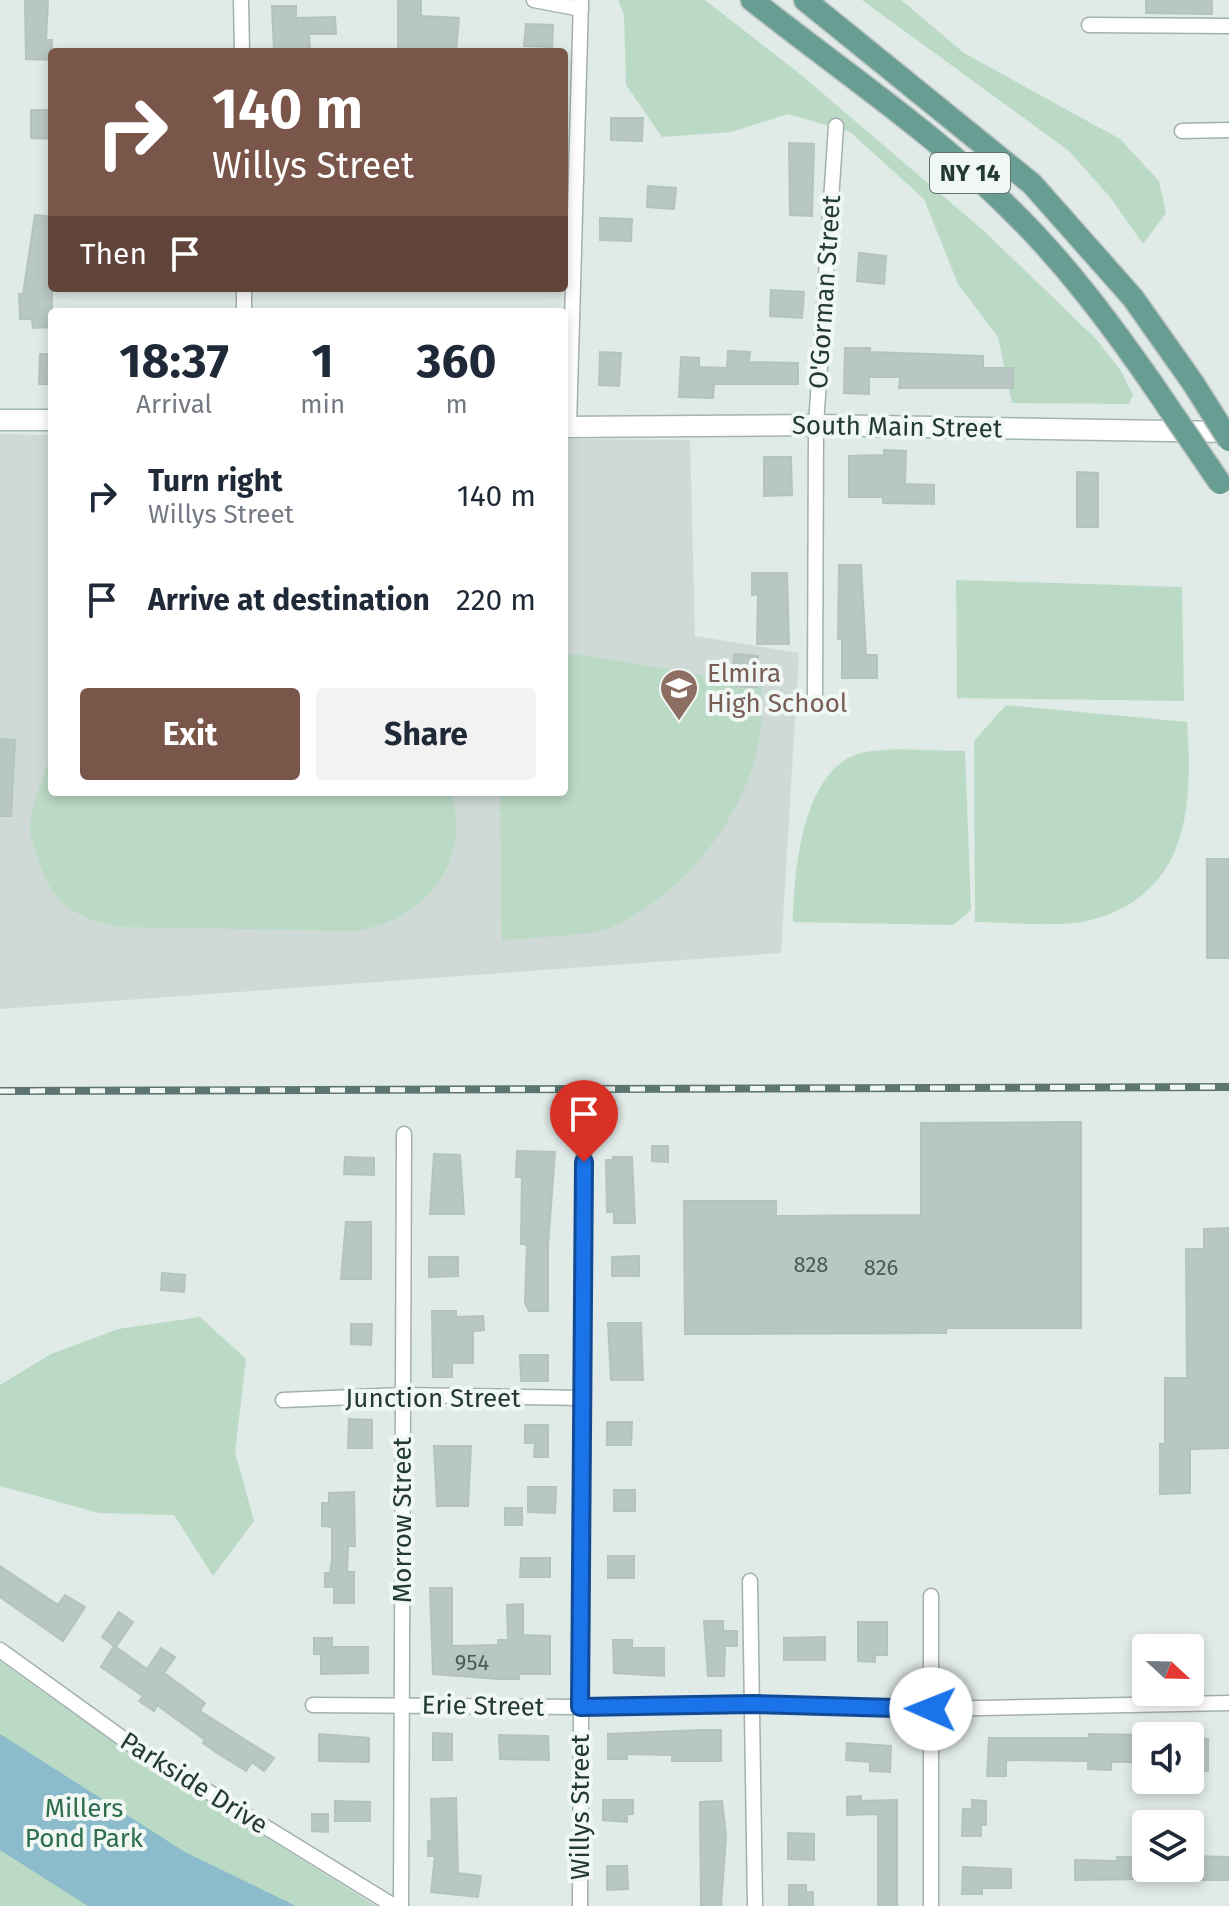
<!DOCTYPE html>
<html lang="en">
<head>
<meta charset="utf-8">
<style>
	body { margin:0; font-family:"Fira Sans",sans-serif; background:#f2f2f3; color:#1f2937; height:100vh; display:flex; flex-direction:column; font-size:30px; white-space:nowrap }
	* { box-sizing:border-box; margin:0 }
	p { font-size:26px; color:#747a83 }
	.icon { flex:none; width:44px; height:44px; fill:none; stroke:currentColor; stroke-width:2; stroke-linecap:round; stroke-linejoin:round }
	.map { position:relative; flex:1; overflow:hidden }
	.panel { position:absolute; left:48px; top:308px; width:520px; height:488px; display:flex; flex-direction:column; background:#fff; border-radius:8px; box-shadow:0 4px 12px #0003 }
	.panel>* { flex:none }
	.banner { position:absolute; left:48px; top:48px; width:520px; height:244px; border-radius:8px; box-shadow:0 4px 12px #0003; background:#795649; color:#fff; overflow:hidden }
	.needle { width:52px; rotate:112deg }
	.controls { position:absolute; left:1132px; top:1634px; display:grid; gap:16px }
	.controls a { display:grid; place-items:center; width:72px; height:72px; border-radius:8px; background:#fff; box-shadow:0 4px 12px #0003; font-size:40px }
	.pin { position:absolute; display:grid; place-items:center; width:68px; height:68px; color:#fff; margin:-82px -34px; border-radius:50% 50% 50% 0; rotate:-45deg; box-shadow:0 0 8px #0007 }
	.pin .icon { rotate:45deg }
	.me { position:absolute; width:88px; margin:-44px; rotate:271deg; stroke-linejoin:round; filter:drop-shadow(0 0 6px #0008) }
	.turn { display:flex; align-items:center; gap:28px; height:168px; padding:0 32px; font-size:36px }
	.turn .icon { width:104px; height:104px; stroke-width:2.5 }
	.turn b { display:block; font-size:56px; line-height:68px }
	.then { display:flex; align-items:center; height:76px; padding:0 32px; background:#0003; gap:16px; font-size:30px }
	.eta { display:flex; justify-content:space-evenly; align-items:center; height:136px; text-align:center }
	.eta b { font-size:48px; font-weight:700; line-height:56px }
	.action { display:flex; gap:16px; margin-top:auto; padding:16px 32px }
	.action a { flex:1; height:92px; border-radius:8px; background:#795649; color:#fff; font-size:32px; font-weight:700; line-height:92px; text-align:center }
	.action a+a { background:#f2f2f3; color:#1f2937 }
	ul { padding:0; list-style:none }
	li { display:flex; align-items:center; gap:24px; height:104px; padding:0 32px }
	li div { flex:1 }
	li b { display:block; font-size:30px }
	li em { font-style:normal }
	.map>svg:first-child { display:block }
</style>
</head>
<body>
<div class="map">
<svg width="1229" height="1906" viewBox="0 0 1229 1906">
	<rect width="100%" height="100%" fill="#e0eae7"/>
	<path fill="#cfdad6" d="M 0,434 L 52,435 L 52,792 L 564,792 L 564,439 L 690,440 L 695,636 L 799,653 L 781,953 L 0,1009 Z"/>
	<path fill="#badac6" d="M 618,0 L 705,0 L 800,74 L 984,231 L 1096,339 L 1121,371 L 1133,395 L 1129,404 L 1012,403 L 998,337 L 958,284 L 924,199 L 850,132 L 788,114 L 731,132 L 662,137 L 626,85 L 624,15 Z
		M 862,0 L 901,0 L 964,53 L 1120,139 L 1159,181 L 1166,213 L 1143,244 L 1110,197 L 1069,151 Z
		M 956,580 L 1182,587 L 1184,701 L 957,698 Z
		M 578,654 L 762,685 C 761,699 763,714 761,728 C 752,809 686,894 612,927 C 590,937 529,937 502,940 L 500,792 L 564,792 L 564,656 Z
		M 1006,705 L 1187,722 C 1193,806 1189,894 1091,920 C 1064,928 1006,922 975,922 L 974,741 Z
		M 965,751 L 971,910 L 953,925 L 793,922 C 794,872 802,763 866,752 C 897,747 933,751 965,751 Z
		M 52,754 L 52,792 L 451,792 C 472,863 425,921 355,931 L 119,927 C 72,917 50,902 37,855 C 34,845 29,834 30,825 C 33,800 43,777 52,754 Z
		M 200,1317 L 246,1359 L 235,1452 L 254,1521 L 213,1576 L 174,1515 L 99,1513 L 0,1486 L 0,1385 L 51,1354 L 118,1329 Z
		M 0,1661 L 118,1745 L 376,1906 L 0,1906 Z"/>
	<path fill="#8cbccc" d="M 0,1734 L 185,1852 L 296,1906 L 88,1906 L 0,1850 Z"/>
	<path fill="#b9c7c3" stroke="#b3c3be" stroke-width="2" d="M 25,0 L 48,0 L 46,40 L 52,40 L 52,60 L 26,59 Z
		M 398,0 L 421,0 L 421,16 L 459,18 L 456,52 L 398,52 Z
		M 1146,0 L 1212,0 L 1212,14 L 1146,13 Z
		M 272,6 L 296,6 L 296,18 L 335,17 L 336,34 L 309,34 L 310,52 L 274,52 Z
		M 526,24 L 553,25 L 552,47 L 524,46 Z
		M 31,110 L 52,110 L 52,139 L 31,138 Z
		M 611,118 L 643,118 L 642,141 L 611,140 Z
		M 789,143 L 814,144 L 812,216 L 790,215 Z
		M 648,186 L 676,188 L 674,209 L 647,207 Z
		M 35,215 L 52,217 L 52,327 L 33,328 L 32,319 L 20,319 L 19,294 L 23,294 Z
		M 600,218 L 632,219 L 631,241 L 600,240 Z
		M 859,253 L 886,256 L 884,284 L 857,281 Z
		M 771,290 L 804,292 L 802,318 L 770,316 Z
		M 845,348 L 870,348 L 870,352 L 983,356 L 983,368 L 1013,368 L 1013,388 L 899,388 L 900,377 L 869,377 L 869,394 L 844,393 Z
		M 728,351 L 750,352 L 749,362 L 798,363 L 798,384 L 714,384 L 713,398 L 679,397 L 681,357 L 699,358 L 699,367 L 727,368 Z
		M 600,352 L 621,353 L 619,386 L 599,385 Z
		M 40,354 L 52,354 L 52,384 L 39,384 Z
		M 884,450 L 906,451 L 905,484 L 934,485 L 934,504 L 883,503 L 883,497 L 849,497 L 849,456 L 884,455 Z
		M 764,457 L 791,457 L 792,495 L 764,496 Z
		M 1077,472 L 1098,473 L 1098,527 L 1077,527 Z
		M 839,565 L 861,565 L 866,655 L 877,655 L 877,678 L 842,678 L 842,639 L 838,639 Z
		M 752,573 L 787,573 L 789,644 L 757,644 L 758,594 L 752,595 Z
		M 734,654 L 758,656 L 757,687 L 732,686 Z
		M 0,739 L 15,740 L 11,816 L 0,816 Z
		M 1207,859 L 1229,859 L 1229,958 L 1207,958 Z
		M 1081,1122 L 1081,1328 L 946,1328 L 946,1333 L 685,1334 L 684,1201 L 776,1201 L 776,1216 L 921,1215 L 921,1123 Z
		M 652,1146 L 668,1146 L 668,1162 L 652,1161 Z
		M 517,1151 L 555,1152 L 548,1245 L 548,1311 L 529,1311 L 525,1303 L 527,1245 L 521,1244 L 522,1177 L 516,1177 Z
		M 434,1154 L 460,1155 L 464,1214 L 430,1214 Z
		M 345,1157 L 374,1158 L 374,1175 L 344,1174 Z
		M 613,1157 L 632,1157 L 635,1223 L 614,1223 L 614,1212 L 607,1212 L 606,1160 L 613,1160 Z
		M 346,1222 L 371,1222 L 371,1279 L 341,1279 Z
		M 1229,1228 L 1229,1448 L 1190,1449 L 1190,1493 L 1160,1494 L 1160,1444 L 1165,1444 L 1165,1378 L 1187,1378 L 1186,1249 L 1204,1249 L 1204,1229 Z
		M 639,1256 L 639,1276 L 612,1276 L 612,1257 Z
		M 429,1257 L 458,1257 L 458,1276 L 429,1277 Z
		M 162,1273 L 185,1275 L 184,1292 L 161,1290 Z
		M 432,1311 L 456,1311 L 456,1317 L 483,1316 L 484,1330 L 473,1331 L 473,1363 L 452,1363 L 452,1377 L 433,1377 Z
		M 608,1323 L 641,1323 L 643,1380 L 611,1380 Z
		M 351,1324 L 372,1324 L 371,1345 L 351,1344 Z
		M 520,1355 L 548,1355 L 548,1381 L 521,1381 Z
		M 349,1419 L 372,1420 L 372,1448 L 348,1448 Z
		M 607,1422 L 632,1422 L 631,1445 L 607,1445 Z
		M 525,1425 L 548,1425 L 548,1457 L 534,1457 L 535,1443 L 525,1443 Z
		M 434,1446 L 471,1446 L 468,1506 L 437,1506 Z
		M 528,1487 L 556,1487 L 555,1513 L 528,1512 Z
		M 614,1490 L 635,1490 L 635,1511 L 614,1511 Z
		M 354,1492 L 355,1546 L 348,1546 L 347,1572 L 354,1572 L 354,1603 L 334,1603 L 334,1587 L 325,1587 L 325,1573 L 330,1573 L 332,1560 L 332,1527 L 322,1526 L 322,1503 L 329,1503 L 329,1493 Z
		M 505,1508 L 522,1508 L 522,1525 L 505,1525 Z
		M 608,1556 L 634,1556 L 634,1578 L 608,1578 Z
		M 521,1558 L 550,1558 L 550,1577 L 520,1577 Z
		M 0,1566 L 58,1605 L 65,1595 L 85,1607 L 63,1641 L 0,1597 Z
		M 430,1588 L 452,1588 L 452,1646 L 498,1645 L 498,1640 L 508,1640 L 507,1605 L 523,1604 L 523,1635 L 550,1636 L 550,1674 L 519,1674 L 519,1679 L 499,1679 L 433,1674 Z
		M 119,1612 L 133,1622 L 116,1647 L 147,1669 L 161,1648 L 175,1657 L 164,1673 L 205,1703 L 200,1711 L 274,1758 L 264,1771 L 252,1762 L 246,1771 L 217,1753 L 203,1743 L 205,1740 L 157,1705 L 154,1711 L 139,1701 L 143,1696 L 101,1667 L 114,1646 L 102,1637 Z
		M 704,1621 L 723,1621 L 723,1631 L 737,1631 L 737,1646 L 725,1646 L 724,1676 L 708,1676 Z
		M 858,1622 L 887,1622 L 887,1655 L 875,1655 L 875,1662 L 858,1661 Z
		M 825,1637 L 825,1660 L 784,1660 L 784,1638 Z
		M 314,1638 L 332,1638 L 332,1647 L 368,1647 L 368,1673 L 321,1674 L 321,1654 L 314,1654 Z
		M 613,1640 L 632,1640 L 632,1648 L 664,1648 L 664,1676 L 614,1673 Z
		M 703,1730 L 721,1730 L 721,1761 L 672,1761 L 672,1755 L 627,1754 L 627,1759 L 608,1759 L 608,1734 Z
		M 433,1733 L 452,1734 L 452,1760 L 433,1760 Z
		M 319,1734 L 369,1738 L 369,1762 L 319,1761 Z
		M 1089,1734 L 1144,1735 L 1143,1762 L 1111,1762 L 1111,1770 L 1088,1769 L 1088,1761 L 1006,1760 L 1006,1776 L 987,1776 L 989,1738 L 1089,1738 Z
		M 499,1735 L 548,1736 L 549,1760 L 500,1759 Z
		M 1192,1739 L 1208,1739 L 1208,1771 L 1192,1771 Z
		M 847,1743 L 891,1746 L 890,1772 L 870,1771 L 870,1762 L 846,1760 Z
		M 861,1796 L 861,1801 L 897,1800 L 897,1906 L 878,1906 L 878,1814 L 847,1815 L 847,1797 Z
		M 456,1798 L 458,1873 L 481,1876 L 478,1897 L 431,1892 L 435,1856 L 428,1856 L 428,1841 L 432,1841 L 431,1799 Z
		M 603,1800 L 633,1800 L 633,1814 L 627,1814 L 627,1822 L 603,1820 Z
		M 972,1800 L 986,1801 L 986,1825 L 981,1825 L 981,1836 L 962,1836 L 963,1809 L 972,1809 Z
		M 335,1801 L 370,1802 L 370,1821 L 335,1821 Z
		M 722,1801 L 726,1836 L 721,1906 L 701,1906 L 700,1802 Z
		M 312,1814 L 328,1814 L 328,1832 L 312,1831 Z
		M 788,1833 L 814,1834 L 814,1860 L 788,1859 Z
		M 1190,1856 L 1229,1857 L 1229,1880 L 1190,1880 Z
		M 1117,1857 L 1146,1857 L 1146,1879 L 1075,1880 L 1075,1860 L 1117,1861 Z
		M 607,1866 L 627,1866 L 628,1889 L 607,1890 Z
		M 963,1867 L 1011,1869 L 1011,1888 L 982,1888 L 982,1894 L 962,1894 Z
		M 789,1885 L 806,1885 L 806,1892 L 813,1892 L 813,1906 L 789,1906 Z"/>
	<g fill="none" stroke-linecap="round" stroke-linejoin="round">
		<defs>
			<path id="street" d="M 241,0 L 242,52
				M 534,0 L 581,9
				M 1089,25 L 1229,26
				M 1182,131 L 1229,130
				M 244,288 L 244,312
				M 569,427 L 581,0
				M 815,699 L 816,425 L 836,126
				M 283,1400 L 402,1395 L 583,1398
				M 750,1581 L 755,1906
				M 0,1650 L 129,1743 L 394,1906
				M 313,1705 L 580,1707 L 753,1704 L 931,1709 L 1229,1703
				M 401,1906 L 404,1134
				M 580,1906 L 584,1133
				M 931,1906 L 931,1596"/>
			<path id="secondary" d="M 0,420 L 52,420
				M 564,427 L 816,425 L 1229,432"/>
			<path id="primary" d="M 752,0 C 839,69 935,133 1013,212 C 1066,264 1109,322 1151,382
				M 805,0 L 1032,184 L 1133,298 L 1193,383"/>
		</defs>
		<use href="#street" stroke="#a3b1ae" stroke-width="17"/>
		<use href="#secondary" stroke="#a0b5af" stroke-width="23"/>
		<use href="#primary" stroke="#bdc4c2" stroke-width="25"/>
		<use href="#street" stroke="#fff" stroke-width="14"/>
		<use href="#secondary" stroke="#fff" stroke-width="20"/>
		<use href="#primary" stroke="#689d94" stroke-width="22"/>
		<defs>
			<path id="rail" d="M 0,1091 L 1229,1087"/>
		</defs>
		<use href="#rail" stroke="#5c7571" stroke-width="8"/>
		<use href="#rail" stroke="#f0f7f4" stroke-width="5" stroke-dasharray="15" stroke-linecap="butt"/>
		<defs>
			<path id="primary-bridge" d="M 1151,382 L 1220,483
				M 1193,383 L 1229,440"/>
		</defs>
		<use href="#primary-bridge" stroke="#bdc4c2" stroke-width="25" stroke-linecap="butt"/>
		<use href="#primary-bridge" stroke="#689d94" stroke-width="22"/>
	</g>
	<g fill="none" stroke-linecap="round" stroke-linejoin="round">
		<defs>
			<path id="route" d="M 584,1162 L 580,1707 L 753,1704 L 931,1709"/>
		</defs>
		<use href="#route" stroke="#114b97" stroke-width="20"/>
		<use href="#route" stroke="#1a73e8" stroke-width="14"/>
	</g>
	<defs>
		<symbol id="school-pin" viewBox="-11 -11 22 30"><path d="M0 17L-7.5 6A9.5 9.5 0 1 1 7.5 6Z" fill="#8d6e63" stroke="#f0f7f4"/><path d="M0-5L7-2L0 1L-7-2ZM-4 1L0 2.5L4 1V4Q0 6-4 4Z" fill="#fff"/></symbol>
	</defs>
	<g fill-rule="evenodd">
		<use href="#school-pin" x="657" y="666" width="44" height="60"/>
	</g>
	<g text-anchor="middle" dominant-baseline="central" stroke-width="8" stroke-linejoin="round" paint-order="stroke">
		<g font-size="22" fill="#485c58">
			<text x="811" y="1264">828</text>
			<text x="881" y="1267">826</text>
			<text x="472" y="1662">954</text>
		</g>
		<rect fill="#f0f7f4" stroke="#60726e" stroke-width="2" x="930" y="153" width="80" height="40" rx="6"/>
		<g font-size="24" font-weight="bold" fill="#223935">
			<text x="970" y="173">NY 14</text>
		</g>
		<g font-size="26" fill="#223935" stroke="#f0f7f4">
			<text transform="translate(825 292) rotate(-86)">O'Gorman Street</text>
			<text transform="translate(897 427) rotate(1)">South Main Street</text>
			<text x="433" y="1398">Junction Street</text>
			<text transform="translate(402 1520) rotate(-90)">Morrow Street</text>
			<text transform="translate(483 1706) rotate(1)">Erie Street</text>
			<text transform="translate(194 1783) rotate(32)">Parkside Drive</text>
			<text transform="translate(580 1807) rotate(-90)">Willys Street</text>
		</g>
		<g font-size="26" fill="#785e54" stroke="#f0f7f4" text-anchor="start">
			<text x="707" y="673">Elmira<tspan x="707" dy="30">High School</tspan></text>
		</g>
		<g font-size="26" fill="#2f6d4d" stroke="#f0f7f4">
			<text x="84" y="1808">Millers<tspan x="84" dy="30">Pond Park</tspan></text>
		</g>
	</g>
</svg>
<div class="controls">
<a><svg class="needle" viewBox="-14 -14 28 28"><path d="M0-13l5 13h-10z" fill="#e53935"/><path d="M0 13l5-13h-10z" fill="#747a83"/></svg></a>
<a><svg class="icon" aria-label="sound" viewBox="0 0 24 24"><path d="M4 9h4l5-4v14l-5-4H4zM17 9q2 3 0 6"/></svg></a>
<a><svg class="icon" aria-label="layers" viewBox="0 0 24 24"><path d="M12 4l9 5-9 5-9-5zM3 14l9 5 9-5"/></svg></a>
</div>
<div class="pin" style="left:584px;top:1162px;background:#d93025"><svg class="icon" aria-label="arrive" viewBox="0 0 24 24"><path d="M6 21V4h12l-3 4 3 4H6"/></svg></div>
<svg class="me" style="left:931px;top:1709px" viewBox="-20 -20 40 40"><circle r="19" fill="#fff"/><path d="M0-13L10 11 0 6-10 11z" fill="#1a73e8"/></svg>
<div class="banner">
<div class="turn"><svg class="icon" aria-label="right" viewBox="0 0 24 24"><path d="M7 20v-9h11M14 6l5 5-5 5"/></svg><div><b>140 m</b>Willys Street</div></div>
<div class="then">Then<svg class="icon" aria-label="arrive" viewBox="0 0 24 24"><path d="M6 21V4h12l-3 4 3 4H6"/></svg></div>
</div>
<section class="panel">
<div class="eta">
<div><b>18:37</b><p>Arrival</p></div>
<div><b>1</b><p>min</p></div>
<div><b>360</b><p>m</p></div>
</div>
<ul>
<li><svg class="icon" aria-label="right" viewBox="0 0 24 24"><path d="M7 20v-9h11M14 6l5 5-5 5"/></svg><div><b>Turn right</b><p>Willys Street</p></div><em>140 m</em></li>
<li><svg class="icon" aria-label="arrive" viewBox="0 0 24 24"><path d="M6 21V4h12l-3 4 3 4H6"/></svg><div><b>Arrive at destination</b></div><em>220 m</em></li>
</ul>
<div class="action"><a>Exit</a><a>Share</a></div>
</section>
</div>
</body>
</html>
